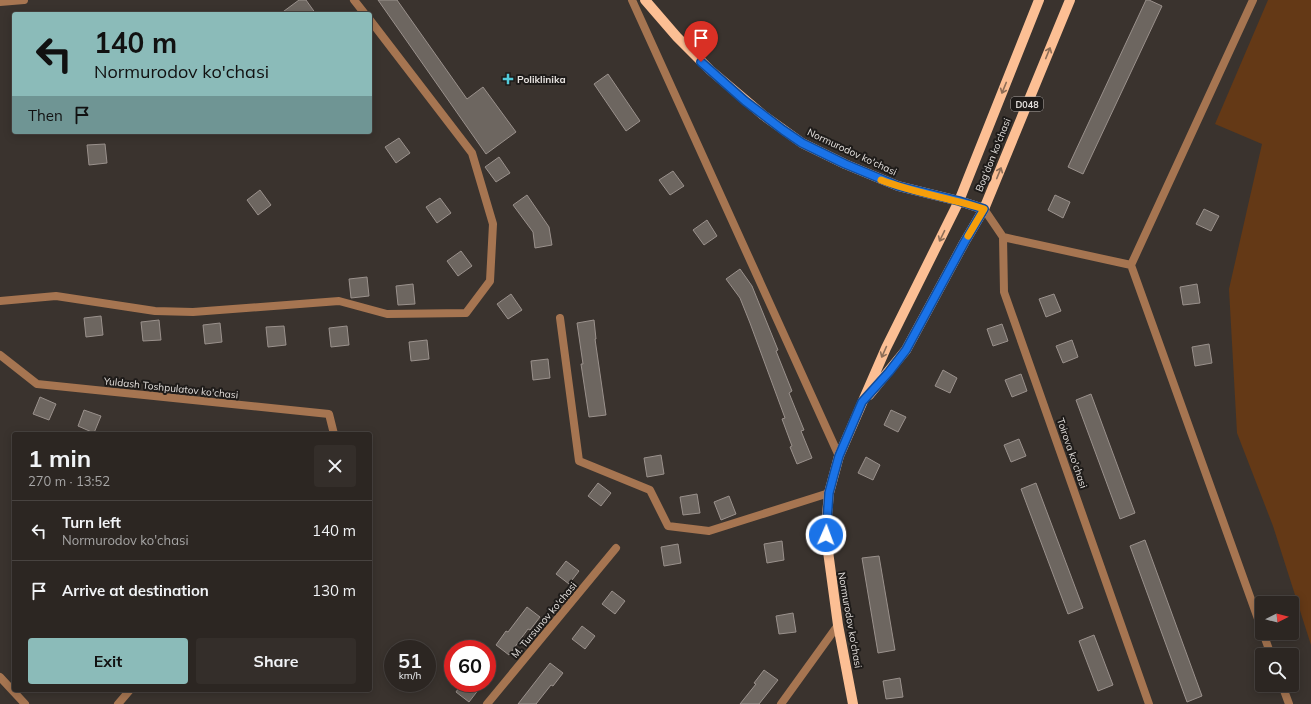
<!DOCTYPE html>
<html lang="en">
<head>
<meta charset="utf-8">
<style>
	body { margin:0; font-family:Mulish,sans-serif; background:#342e2a; color:#f1f3f6; height:100vh; display:flex; flex-direction:column; font-size:15px; white-space:nowrap }
	* { box-sizing:border-box; margin:0 }
	p { font-size:13px; color:#a6a5a5 }
	.icon { flex:none; width:22px; height:22px; fill:none; stroke:currentColor; stroke-width:2; stroke-linecap:round; stroke-linejoin:round }
	.map { position:relative; flex:1; overflow:hidden }
	.panel { position:absolute; left:12px; top:432px; width:360px; height:260px; display:flex; flex-direction:column; background:#2c2622; border-radius:4px; box-shadow:0 2px 10px #0003,0 0 0 1px #484340 }
	.panel>* { flex:none }
	.banner { position:absolute; left:12px; top:12px; width:360px; height:122px; border-radius:4px; box-shadow:0 2px 10px #0003,0 0 0 1px #484340; background:#8bbbb9; color:#111; overflow:hidden }
	.needle { width:26px; rotate:84deg }
	.fabs { position:absolute; left:1255px; top:596px; display:grid; gap:8px }
	.fabs a { display:grid; place-items:center; width:44px; height:44px; border-radius:4px; background:#2c2622; box-shadow:0 2px 10px #0003,0 0 0 1px #484340; font-size:20px }
	.speed { position:absolute; left:384px; top:640px; display:flex; gap:8px; font-size:20px; font-weight:700; text-align:center }
	.speed>* { display:grid; place-content:center; width:52px; height:52px; border-radius:50%; background:#2c2622; box-shadow:0 2px 10px #0003,0 0 0 1px #484340; line-height:1 }
	.speed small { font-size:10px; font-weight:400 }
	.speed .limit { border:6px solid #d22; background:#fff; color:#111 }
	.pin { position:absolute; display:grid; place-items:center; width:34px; height:34px; color:#fff; margin:-41px -17px; border-radius:50% 50% 50% 0; rotate:-45deg; box-shadow:0 0 4px #0007 }
	.pin .icon { rotate:45deg }
	.me { position:absolute; width:44px; margin:-22px; rotate:2deg; stroke-linejoin:round; filter:drop-shadow(0 0 3px #0008) }
	.turn { display:flex; align-items:center; gap:14px; height:84px; padding:0 16px; font-size:18px }
	.turn .icon { width:52px; height:52px; stroke-width:2.5 }
	.turn b { display:block; font-size:28px; line-height:34px }
	.then { display:flex; align-items:center; height:38px; padding:0 16px; background:#0003; gap:8px; font-size:15px }
	.round { display:grid; place-items:center; flex:none; width:42px; height:42px; border-radius:4px; background:#342e2a }
	.overview { display:flex; align-items:center; justify-content:space-between; height:68px; padding:0 16px }
	h1 { font-size:24px; font-weight:700; line-height:30px }
	.action { display:flex; gap:8px; margin-top:auto; padding:8px 16px }
	.action a { flex:1; height:46px; border-radius:4px; background:#8bbbb9; color:#111; font-size:16px; font-weight:700; line-height:46px; text-align:center }
	.action a+a { background:#342e2a; color:#f1f3f6 }
	ul { padding:0; list-style:none }
	li { display:flex; align-items:center; gap:12px; height:60px; padding:0 16px; border-top:1px solid #484340 }
	li div { flex:1 }
	li b { display:block; font-size:15px }
	li em { font-style:normal }
	.map>svg:first-child { display:block }
</style>
</head>
<body>
<div class="map">
<svg width="1311" height="704" viewBox="0 0 1311 704">
	<rect width="100%" height="100%" fill="#3a332e"/>
	<path fill="#643916" d="M 1268,0 L 1311,0 L 1311,645 L 1273,526 L 1237,433 L 1229,289 L 1262,144 L 1215,124 Z"/>
	<path fill="#6d6660" stroke="#9a918c" d="M 299,0 L 306,0 L 316,14 L 280,14 Z
		M 378,0 L 397,0 L 467,99 L 483,87 L 516,132 L 486,154 Z
		M 1146,0 L 1149,0 L 1162,6 L 1083,174 L 1068,167 Z
		M 608,74 L 640,121 L 626,131 L 594,84 Z
		M 399,138 L 410,153 L 396,163 L 385,147 Z
		M 105,144 L 107,163 L 89,165 L 87,145 Z
		M 499,157 L 510,173 L 496,182 L 485,167 Z
		M 673,171 L 684,186 L 670,195 L 659,180 Z
		M 260,190 L 271,205 L 258,215 L 247,200 Z
		M 527,195 L 549,227 L 552,245 L 535,248 L 533,232 L 513,205 Z
		M 1055,195 L 1070,202 L 1063,218 L 1048,210 Z
		M 440,198 L 451,213 L 437,223 L 426,207 Z
		M 1204,209 L 1219,216 L 1211,231 L 1196,224 Z
		M 707,220 L 717,236 L 704,245 L 693,230 Z
		M 461,251 L 472,266 L 458,276 L 447,261 Z
		M 740,269 L 752,286 L 778,350 L 776,351 L 792,391 L 789,393 L 804,430 L 801,431 L 812,458 L 797,464 L 790,447 L 792,446 L 782,419 L 785,418 L 750,323 L 740,298 L 726,279 Z
		M 367,277 L 369,296 L 351,298 L 349,279 Z
		M 413,284 L 415,304 L 398,305 L 396,286 Z
		M 1197,284 L 1200,303 L 1183,305 L 1180,287 Z
		M 511,294 L 522,310 L 508,319 L 497,304 Z
		M 1054,294 L 1061,311 L 1046,317 L 1039,299 Z
		M 101,316 L 103,335 L 86,337 L 84,318 Z
		M 159,320 L 161,340 L 143,341 L 141,322 Z
		M 594,320 L 596,339 L 595,339 L 606,415 L 589,417 L 581,364 L 583,364 L 577,323 Z
		M 220,323 L 222,342 L 205,344 L 203,325 Z
		M 1002,324 L 1008,341 L 993,346 L 987,329 Z
		M 284,326 L 286,345 L 268,347 L 266,327 Z
		M 347,326 L 349,345 L 331,347 L 329,328 Z
		M 427,340 L 429,359 L 411,361 L 409,342 Z
		M 1072,340 L 1078,357 L 1063,363 L 1056,346 Z
		M 1209,344 L 1212,363 L 1195,366 L 1192,347 Z
		M 548,359 L 550,378 L 533,380 L 531,361 Z
		M 943,370 L 957,378 L 950,393 L 935,386 Z
		M 1021,374 L 1027,391 L 1012,397 L 1005,380 Z
		M 1091,394 L 1135,513 L 1120,519 L 1076,400 Z
		M 40,397 L 56,404 L 49,420 L 33,414 Z
		M 84,410 L 101,416 L 94,433 L 78,426 Z
		M 891,410 L 906,417 L 898,432 L 884,425 Z
		M 1019,439 L 1026,456 L 1011,462 L 1004,445 Z
		M 661,455 L 664,474 L 647,477 L 644,458 Z
		M 866,457 L 880,465 L 873,480 L 858,473 Z
		M 598,483 L 611,493 L 601,506 L 588,496 Z
		M 1036,483 L 1083,608 L 1068,614 L 1021,489 Z
		M 697,494 L 700,513 L 683,515 L 680,497 Z
		M 729,496 L 736,514 L 721,520 L 714,502 Z
		M 1145,540 L 1202,696 L 1187,702 L 1130,546 Z
		M 782,541 L 784,560 L 767,563 L 764,544 Z
		M 678,544 L 681,563 L 664,566 L 661,547 Z
		M 879,556 L 895,650 L 878,653 L 862,558 Z
		M 566,561 L 579,571 L 569,584 L 556,574 Z
		M 612,591 L 625,601 L 615,614 L 602,604 Z
		M 527,607 L 540,617 L 530,630 L 528,629 L 509,655 L 496,645 L 506,631 L 508,632 Z
		M 793,613 L 796,632 L 779,634 L 776,616 Z
		M 582,626 L 595,636 L 585,649 L 572,639 Z
		M 1094,635 L 1113,685 L 1098,691 L 1079,641 Z
		M 550,663 L 563,673 L 553,686 L 551,685 L 536,704 L 518,704 Z
		M 764,670 L 778,680 L 759,704 L 740,704 L 756,684 L 754,683 Z
		M 900,678 L 903,697 L 886,699 L 883,681 Z
		M 462,683 L 472,683 L 479,689 L 469,702 L 456,692 Z"/>
	<g fill="none" stroke-linecap="round" stroke-linejoin="round">
		<path stroke="#a67551" stroke-width="8" d="M 354,0 L 365,14
			M 632,0 L 839,456
			M 0,2 L 24,0
			M 984,209 L 1003,237 L 1004,292 L 1149,704
			M 1003,237 L 1131,265 L 1253,0
			M 1131,265 L 1262,630
			M 0,301 L 56,296 L 155,311 L 193,312 L 339,301 L 387,314 L 466,313 L 490,281 L 493,224 L 472,153 L 370,20
			M 560,318 L 579,461 L 650,490 L 668,526 L 709,531 L 829,493
			M 0,355 L 37,384 L 329,414 L 334,434
			M 1263,633 L 1271,655
			M 0,677 L 25,704
			M 1282,685 L 1289,704
			M 118,704 L 130,690
			M 487,704 L 616,548
			M 781,704 L 838,625"/>
		<path stroke="#fcbf94" stroke-width="10" d="M 645,0 L 677,37 L 710,70 L 763,115 L 802,143 L 845,164 L 898,186 L 959,201 L 984,209
			M 869,395 L 906,350 L 964,243 L 984,209 L 1070,0
			M 853,704 L 838,625 L 827,544 L 826,527 L 829,493 L 839,456 L 886,348 L 959,201 L 1039,0"/>
	</g>
	<defs><path id="oneway-shaft" d="M-6 0H5M1.5-3L5.5 0L1.5 3" fill="none" stroke-width="1.6" stroke-linecap="round" stroke-linejoin="round"/></defs>
	<g stroke="#8d6d56">
		<use href="#oneway-shaft" transform="translate(1048 53) rotate(-68)"/>
		<use href="#oneway-shaft" transform="translate(1004 88) rotate(112)"/>
		<use href="#oneway-shaft" transform="translate(999 173) rotate(-68)"/>
		<use href="#oneway-shaft" transform="translate(942 236) rotate(116)"/>
		<use href="#oneway-shaft" transform="translate(884 352) rotate(114)"/>
	</g>
	<g fill="none" stroke-linecap="round" stroke-linejoin="round">
		<defs>
			<path id="route" d="M 701,62 L 745,101 L 783,130 L 802,143 L 845,164 L 898,186 L 959,201 L 984,209 L 964,243 L 906,350 L 889,372 L 862,402 L 839,456 L 834,474 L 829,493 L 826,535"/>
		</defs>
		<use href="#route" stroke="#114b97" stroke-width="10"/>
		<use href="#route" stroke="#1a73e8" stroke-width="7"/>
		<path stroke="#f59e0b" stroke-width="7" d="M 881,180 C 914,193 950,198 984,209 L 968,236"/>
	</g>
	<path fill="#53cbda" stroke="#1e1b19" stroke-width="1.5" d="M506 73h4v4h4v4h-4v4h-4v-4h-4v-4h4z"/>
	<g text-anchor="middle" dominant-baseline="central" stroke-width="4" stroke-linejoin="round" paint-order="stroke">
		<rect fill="#1e1b19" stroke="#a9a5a2" stroke-width="1" x="1011" y="97" width="32" height="14" rx="3"/>
		<g font-size="9" font-weight="bold" fill="#e4e0dd">
			<text x="1027" y="104">D048</text>
		</g>
		<g font-size="10" font-weight="bold" fill="#e4e0dd" stroke="#1e1b19" text-anchor="start">
			<text x="517" y="79">Poliklinika</text>
		</g>
		<g font-size="10" fill="#e4e0dd" stroke="#1e1b19">
			<text transform="translate(852 152) rotate(25)">Normurodov ko'chasi</text>
			<text transform="translate(993 155) rotate(-68)">Bog'don ko'chasi</text>
			<text transform="translate(171 388) rotate(6)">Yuldash Toshpulatov ko'chasi</text>
			<text transform="translate(1072 453) rotate(71)">Toirova ko'chasi</text>
			<text transform="translate(544 620) rotate(-50)">M. Tursunov ko'chasi</text>
			<text transform="translate(850 620) rotate(80)">Normurodov ko'chasi</text>
		</g>
	</g>
</svg>
<div class="fabs">
<a><svg class="needle" viewBox="-14 -14 28 28"><path d="M0-13l5 13h-10z" fill="#e53935"/><path d="M0 13l5-13h-10z" fill="#a6a5a5"/></svg></a>
<a><svg class="icon" aria-label="search" viewBox="0 0 24 24"><circle cx="10" cy="10" r="6"/><path d="M15 15l6 6"/></svg></a>
</div>
<div class="speed"><div>51<small>km/h</small></div><div class="limit">60</div></div>
<div class="pin" style="left:701px;top:62px;background:#d93025"><svg class="icon" aria-label="arrive" viewBox="0 0 24 24"><path d="M6 21V4h12l-3 4 3 4H6"/></svg></div>
<svg class="me" style="left:826px;top:535px" viewBox="-20 -20 40 40"><circle r="17" fill="#1a73e8" stroke="#fff" stroke-width="3"/><path d="M0-11L8 9 0 5-8 9z" fill="#fff"/></svg>
<div class="banner">
<div class="turn"><svg class="icon" aria-label="left" viewBox="0 0 24 24"><path d="M17 20v-9H6M10 6l-5 5 5 5"/></svg><div><b>140 m</b>Normurodov ko'chasi</div></div>
<div class="then">Then<svg class="icon" aria-label="arrive" viewBox="0 0 24 24"><path d="M6 21V4h12l-3 4 3 4H6"/></svg></div>
</div>
<section class="panel">
<div class="overview"><div><h1>1 min</h1><p>270 m · 13:52</p></div><a class="round"><svg class="icon" aria-label="close" viewBox="0 0 24 24"><path d="M6 6l12 12M18 6L6 18"/></svg></a></div>
<ul>
<li><svg class="icon" aria-label="left" viewBox="0 0 24 24"><path d="M17 20v-9H6M10 6l-5 5 5 5"/></svg><div><b>Turn left</b><p>Normurodov ko'chasi</p></div><em>140 m</em></li>
<li><svg class="icon" aria-label="arrive" viewBox="0 0 24 24"><path d="M6 21V4h12l-3 4 3 4H6"/></svg><div><b>Arrive at destination</b></div><em>130 m</em></li>
</ul>
<div class="action"><a>Exit</a><a>Share</a></div>
</section>
</div>
</body>
</html>
